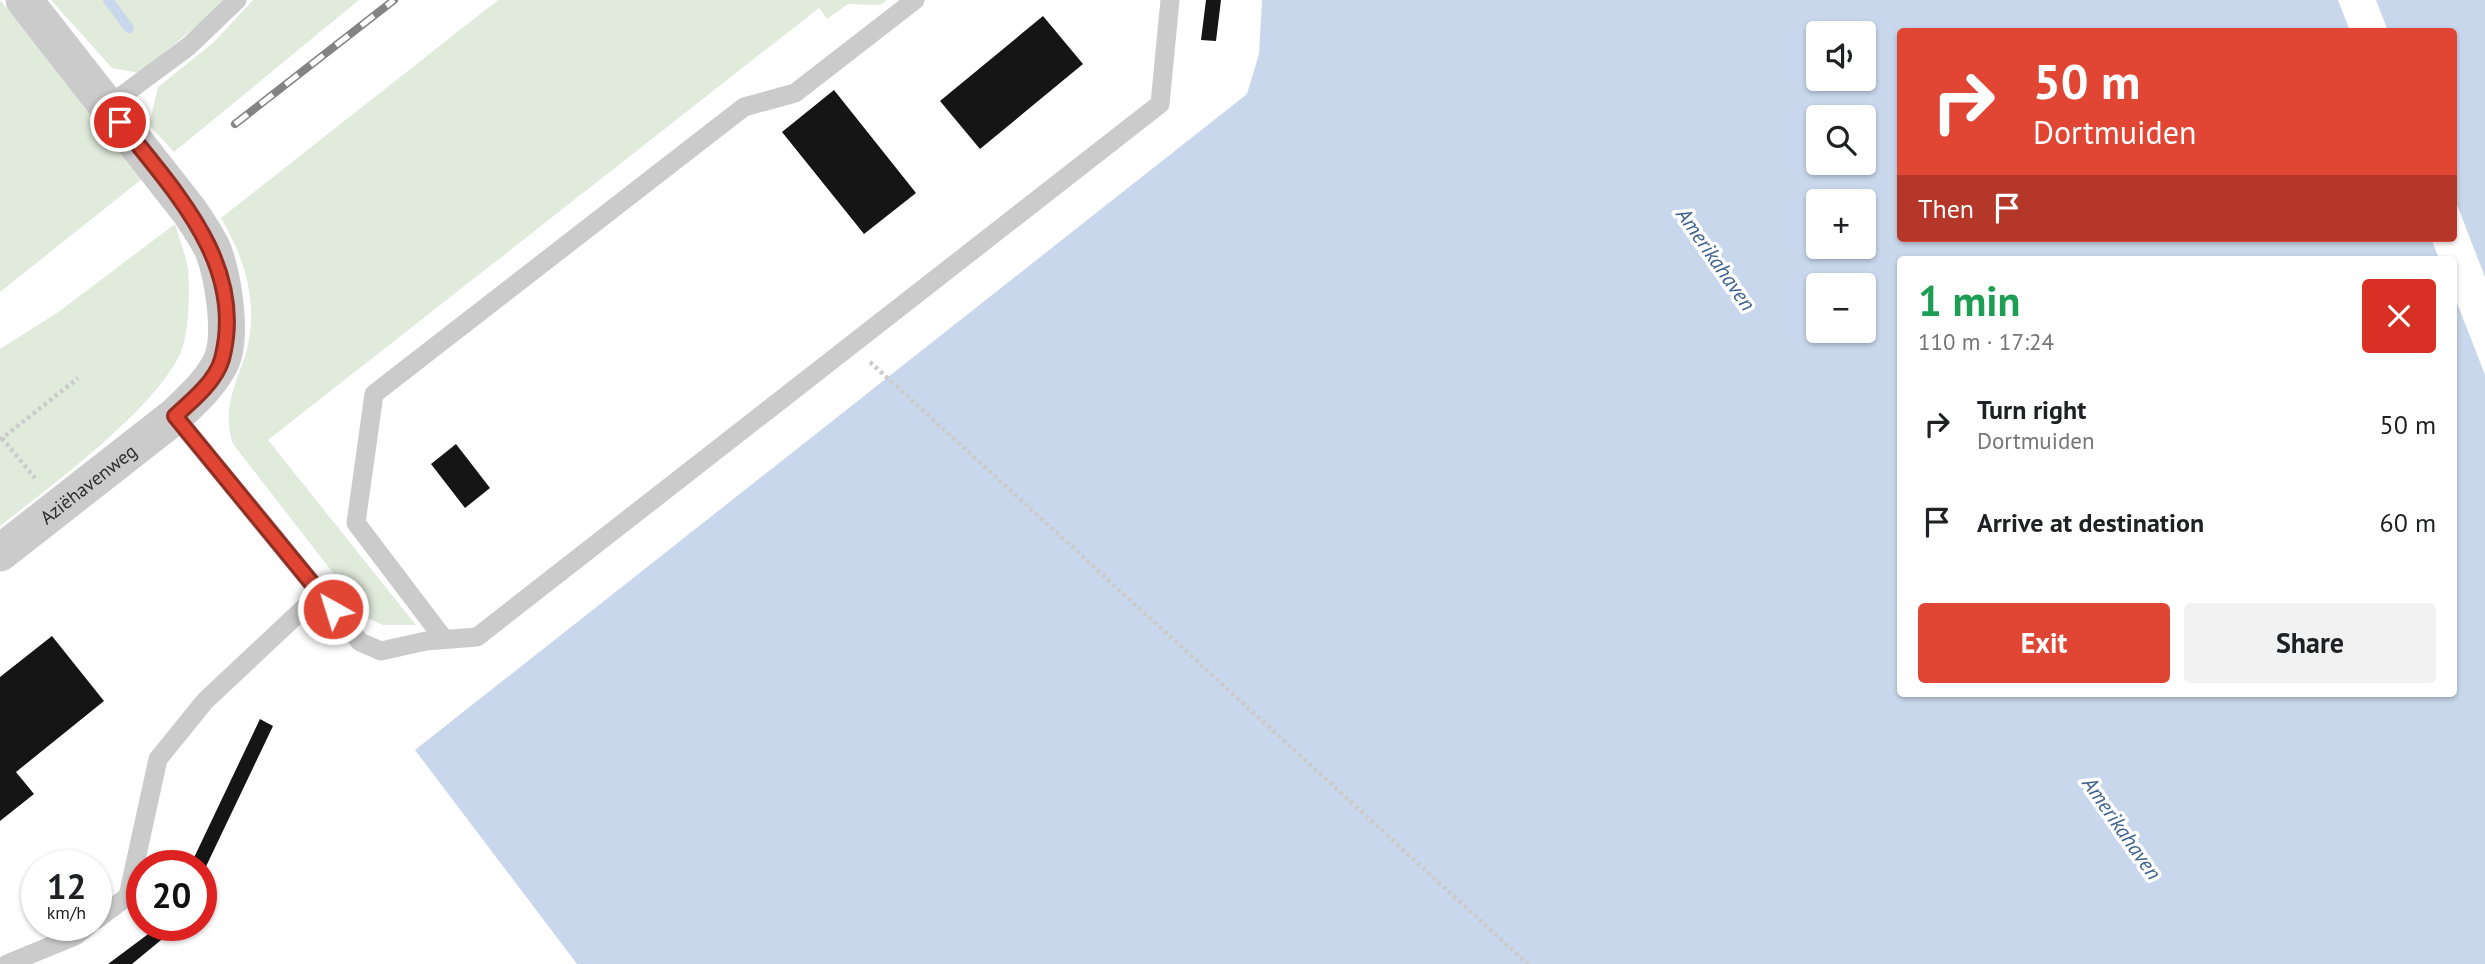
<!DOCTYPE html>
<html lang="en">
<head>
<meta charset="utf-8">
<style>
	body { margin:0; font-family:"PT Sans",sans-serif; background:#f2f2f2; color:#202124; height:100vh; display:flex; flex-direction:column; font-size:26px; white-space:nowrap }
	* { box-sizing:border-box; margin:0 }
	p { font-size:23px; color:#757577 }
	.icon { flex:none; width:38px; height:38px; fill:none; stroke:currentColor; stroke-width:2; stroke-linecap:round; stroke-linejoin:round }
	.map { position:relative; flex:1; overflow:hidden }
	.sheet { position:absolute; left:1897px; top:256px; width:560px; height:441px; display:flex; flex-direction:column; background:#fff; border-radius:7px; box-shadow:0 2px 5px #0004 }
	.sheet>* { flex:none }
	.top-card { position:absolute; left:1897px; top:28px; width:560px; height:214px; border-radius:7px; box-shadow:0 2px 5px #0004; background:#e14534; color:#fff; overflow:hidden }
	.fabs { position:absolute; left:1806px; top:21px; display:grid; gap:14px }
	.fabs a { display:grid; place-items:center; width:70px; height:70px; border-radius:7px; background:#fff; box-shadow:0 2px 5px #0004; font-size:35px }
	.speed { position:absolute; left:21px; top:850px; display:flex; gap:14px; font-size:35px; font-weight:700; text-align:center }
	.speed>* { display:grid; place-content:center; width:91px; height:91px; border-radius:50%; background:#fff; box-shadow:0 2px 5px #0004; line-height:1 }
	.speed small { font-size:18px; font-weight:400 }
	.speed .limit { border:10px solid #d22; background:#fff; color:#111 }
	.pin { position:absolute; display:grid; place-items:center; width:60px; height:60px; color:#fff; margin:-30px; border:4px solid #fff; border-radius:50%; box-shadow:0 2px 7px #0007 }
	.me { position:absolute; width:77px; margin:-38px; rotate:321deg; stroke-linejoin:round; filter:drop-shadow(0 0 5px #0008) }
	.turn { display:flex; align-items:center; gap:24px; height:147px; padding:0 21px; font-size:32px }
	.turn .icon { width:91px; height:91px; stroke-width:2.5 }
	.turn b { display:block; font-size:49px; line-height:60px }
	.then { display:flex; align-items:center; height:66px; padding:0 21px; background:#0003; gap:14px; font-size:26px }
	.round { display:grid; place-items:center; flex:none; width:74px; height:74px; border-radius:7px; background:#f2f2f2 }
	.head { display:flex; align-items:center; justify-content:space-between; height:119px; padding:0 21px }
	h1 { font-size:42px; font-weight:700; line-height:52px; color:#1e9e55 }
	.action { display:flex; gap:14px; margin-top:auto; padding:14px 21px }
	.action a { flex:1; height:80px; border-radius:7px; background:#e14534; color:#fff; font-size:28px; font-weight:700; line-height:80px; text-align:center }
	.action a+a { background:#f2f2f2; color:#202124 }
	ul { padding:0; list-style:none }
	li { display:flex; align-items:center; gap:21px; height:98px; padding:0 21px }
	li div { flex:1 }
	li b { display:block; font-size:26px }
	li em { font-style:normal }
	.map>svg:first-child { display:block }
</style>
</head>
<body>
<div class="map">
<svg width="2485" height="964" viewBox="0 0 2485 964">
	<rect width="100%" height="100%" fill="#fff"/>
	<path fill="#e1ebdc" d="M 0,0 L 142,179 L 0,292 Z
		M 51,0 L 223,0 L 209,16 L 139,73 L 112,68 Z
		M 253,0 L 359,0 L 174,152 L 149,125 L 158,87 L 213,43 Z
		M 498,0 L 887,0 L 880,5 L 848,4 L 827,19 L 819,8 L 268,440 L 416,625 L 383,625 L 368,618 L 233,444 C 222,410 234,388 245,356 C 260,308 246,260 221,218 Z
		M 175,224 C 179,238 186,254 188,270 C 190,290 189,336 180,354 C 154,410 50,487 0,526 L 0,349 L 57,313 Z"/>
	<path fill="#c8d7eb" fill-rule="evenodd" d="M 1262,0 L 2338,0 L 2350,31 L 1900,32 L 1900,238 L 2431,238 L 2439,259 L 1900,259 L 1900,693 L 2454,693 L 2454,295 L 2485,375 L 2485,964 L 577,964 L 415,750 L 1247,94 L 1259,54 ZM 1818,33 L 1864,33 L 1864,79 L 1818,79 ZM 1818,117 L 1864,117 L 1864,163 L 1818,163 ZM 1818,201 L 1864,201 L 1864,247 L 1818,247 ZM 1818,285 L 1864,285 L 1864,331 L 1818,331 Z
		M 2376,0 L 2485,0 L 2485,277 L 2454,197 L 2454,32 L 2388,31 Z"/>
	<g fill="none" stroke-linecap="round" stroke-linejoin="round">
		<path stroke="#c8d7eb" stroke-width="10" d="M 108,0 L 129,28"/>
	</g>
	<path fill="#151515" d="M 1206,0 L 1221,0 L 1216,41 L 1201,40 Z
		M 1043,16 L 1083,64 L 980,149 L 940,101 Z
		M 834,90 L 916,193 L 864,234 L 782,132 Z
		M 456,444 L 490,488 L 465,508 L 431,464 Z
		M 52,636 L 104,701 L 16,772 L 34,794 L 0,821 L 0,677 Z
		M 260,719 L 273,726 L 201,877 L 201,866 L 190,866 Z
		M 159,926 L 178,926 L 132,964 L 108,964 Z"/>
	<g fill="none" stroke-linecap="round" stroke-linejoin="round">
		<path stroke="#cbcbcb" stroke-width="4.5" stroke-dasharray="3.5 3.5" stroke-linecap="butt" d="M 870,362 L 1528,964
			M 2,438 L 35,478
			M 0,440 L 78,378"/>
		<path stroke="#cbcbcb" stroke-width="19" d="M 108,106 L 189,46 L 237,0
			M 175,416 L 360,642 L 381,651 L 426,641 L 477,637 L 1160,104 L 1170,0
			M 444,639 L 356,523 L 374,394 L 744,107 L 795,93 L 915,0
			M 96,920 L 128,896 L 158,759 L 205,701 L 320,593
			M 7,964 L 75,936 L 88,926"/>
		<path stroke="#cbcbcb" stroke-width="37" id="s1" d="M 0,553 L 175,416 C 192,400 210,384 221,362 C 233,336 223,276 213,250 C 207,237 198,224 190,212 L 24,0"/>
		<defs>
			<path id="rail" d="M 235,124 L 394,0"/>
		</defs>
		<use href="#rail" stroke="#838383" stroke-width="8"/>
		<use href="#rail" stroke="#fff" stroke-width="5" stroke-dasharray="16" stroke-linecap="butt"/>
	</g>
	<g fill="none" stroke-linecap="round" stroke-linejoin="round">
		<defs>
			<path id="route" d="M 120,122 C 173,190 247,264 222,359 C 216,381 192,401 175,416 L 333,609"/>
		</defs>
		<use href="#route" stroke="#922d22" stroke-width="18"/>
		<use href="#route" stroke="#e14534" stroke-width="12"/>
	</g>
	<g text-anchor="middle" dominant-baseline="central" stroke-width="7" stroke-linejoin="round" paint-order="stroke">
		<g font-size="19" fill="#2e2e2e" stroke="#fff">
			<text stroke="none"><textPath href="#s1" startOffset="112">Aziëhavenweg</textPath></text>
		</g>
		<g font-size="21" font-style="italic" fill="#3e618e" stroke="#fff">
			<text transform="translate(1716 259) rotate(55)">Amerikahaven</text>
			<text transform="translate(2122 828) rotate(55)">Amerikahaven</text>
		</g>
	</g>
</svg>
<div class="fabs">
<a><svg class="icon" aria-label="sound" viewBox="0 0 24 24"><path d="M4 9h4l5-4v14l-5-4H4zM17 9q2 3 0 6"/></svg></a>
<a><svg class="icon" aria-label="search" viewBox="0 0 24 24"><circle cx="10" cy="10" r="6"/><path d="M15 15l6 6"/></svg></a>
<a>+</a>
<a>−</a>
</div>
<div class="speed"><div>12<small>km/h</small></div><div class="limit">20</div></div>
<div class="pin" style="left:120px;top:122px;background:#d93025"><svg class="icon" aria-label="arrive" viewBox="0 0 24 24"><path d="M6 21V4h12l-3 4 3 4H6"/></svg></div>
<svg class="me" style="left:333px;top:609px" viewBox="-20 -20 40 40"><circle r="17" fill="#e14534" stroke="#fff" stroke-width="3"/><path d="M0-11L8 9 0 5-8 9z" fill="#fff"/></svg>
<div class="top-card">
<div class="turn"><svg class="icon" aria-label="right" viewBox="0 0 24 24"><path d="M7 20v-9h11M14 6l5 5-5 5"/></svg><div><b>50 m</b>Dortmuiden</div></div>
<div class="then">Then<svg class="icon" aria-label="arrive" viewBox="0 0 24 24"><path d="M6 21V4h12l-3 4 3 4H6"/></svg></div>
</div>
<section class="sheet">
<div class="head"><div><h1>1 min</h1><p>110 m · 17:24</p></div><a class="round" style="background:#d93025;color:#fff"><svg class="icon" aria-label="close" viewBox="0 0 24 24"><path d="M6 6l12 12M18 6L6 18"/></svg></a></div>
<ul>
<li><svg class="icon" aria-label="right" viewBox="0 0 24 24"><path d="M7 20v-9h11M14 6l5 5-5 5"/></svg><div><b>Turn right</b><p>Dortmuiden</p></div><em>50 m</em></li>
<li><svg class="icon" aria-label="arrive" viewBox="0 0 24 24"><path d="M6 21V4h12l-3 4 3 4H6"/></svg><div><b>Arrive at destination</b></div><em>60 m</em></li>
</ul>
<div class="action"><a>Exit</a><a>Share</a></div>
</section>
</div>
</body>
</html>
